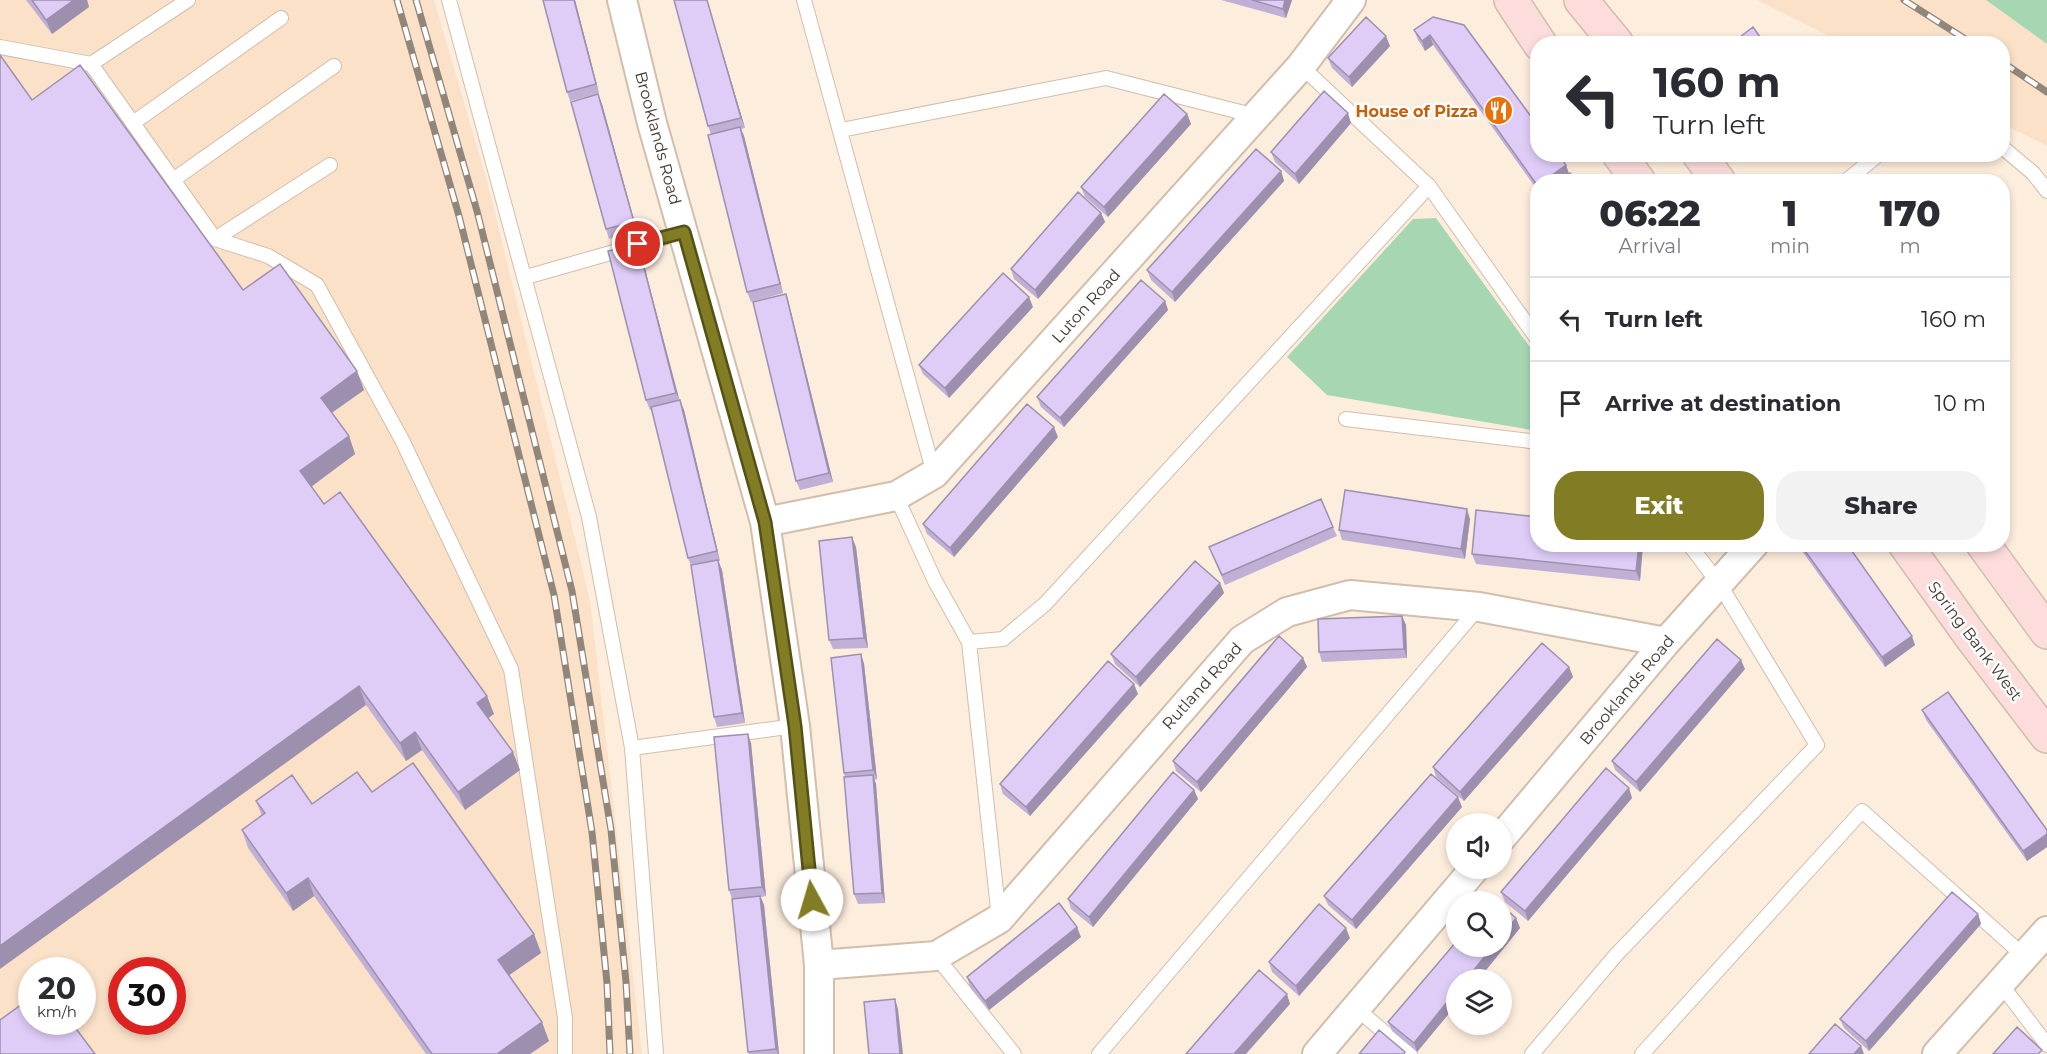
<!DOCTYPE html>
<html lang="en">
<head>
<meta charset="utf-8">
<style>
	body { margin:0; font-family:Montserrat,sans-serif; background:#f2f2f3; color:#2b2b33; height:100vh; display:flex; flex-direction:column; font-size:22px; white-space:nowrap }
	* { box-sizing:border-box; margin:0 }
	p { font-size:20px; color:#7c7c81 }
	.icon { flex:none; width:33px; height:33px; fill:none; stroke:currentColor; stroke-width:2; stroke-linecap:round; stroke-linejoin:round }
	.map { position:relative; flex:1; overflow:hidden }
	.sheet { position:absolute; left:1530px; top:174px; width:480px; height:378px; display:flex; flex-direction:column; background:#fff; border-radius:24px; box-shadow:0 3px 9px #0003 }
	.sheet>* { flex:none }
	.guide { position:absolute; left:1530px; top:36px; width:480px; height:126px; border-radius:24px; box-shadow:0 3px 9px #0003; background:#fff; color:#2b2b33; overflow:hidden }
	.fabs { position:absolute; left:1446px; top:813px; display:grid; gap:12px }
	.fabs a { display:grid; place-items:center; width:66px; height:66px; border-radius:50%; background:#fff; box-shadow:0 3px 9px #0003; font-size:30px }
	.speed { position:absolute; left:18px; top:957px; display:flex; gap:12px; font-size:30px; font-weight:700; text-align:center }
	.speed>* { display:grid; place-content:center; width:78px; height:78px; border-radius:50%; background:#fff; box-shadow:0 3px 9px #0003; line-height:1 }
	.speed small { font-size:15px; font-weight:400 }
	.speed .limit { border:9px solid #d22; background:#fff; color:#111 }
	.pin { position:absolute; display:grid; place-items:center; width:51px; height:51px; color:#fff; margin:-26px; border:3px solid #fff; border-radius:50%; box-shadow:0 2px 6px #0007 }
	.me { position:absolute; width:66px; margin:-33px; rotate:354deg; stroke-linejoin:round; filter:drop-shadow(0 0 4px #0008) }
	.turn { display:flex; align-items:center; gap:21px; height:126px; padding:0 24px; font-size:27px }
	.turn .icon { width:78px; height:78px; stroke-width:2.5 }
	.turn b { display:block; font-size:42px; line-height:51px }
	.eta { display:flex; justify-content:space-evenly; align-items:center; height:102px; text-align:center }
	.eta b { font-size:36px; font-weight:800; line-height:42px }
	.primary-button { display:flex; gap:12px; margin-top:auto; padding:12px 24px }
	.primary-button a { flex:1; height:69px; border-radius:24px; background:#827d24; color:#fff; font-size:24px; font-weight:800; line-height:69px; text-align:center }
	.primary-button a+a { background:#f2f2f3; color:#2b2b33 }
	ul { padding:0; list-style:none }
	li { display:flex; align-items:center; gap:18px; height:84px; padding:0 24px; border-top:2px solid #e1e1e2 }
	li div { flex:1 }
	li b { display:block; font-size:22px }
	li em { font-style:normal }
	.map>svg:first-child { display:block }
</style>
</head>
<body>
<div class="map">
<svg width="2047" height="1054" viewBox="0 0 2047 1054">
	<rect width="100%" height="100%" fill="#fdeddd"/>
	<path fill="#fbe1c8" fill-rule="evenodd" d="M 0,0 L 434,0 L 487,181 L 590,600 L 642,1054 L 0,1054 ZM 32,970 L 82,970 L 82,1022 L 32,1022 ZM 122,970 L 172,970 L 172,1022 L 122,1022 Z
		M 1757,0 L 1986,0 L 2047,44 L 2047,146 L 2003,124 L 2002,44 L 1843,43 Z"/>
	<path fill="#a7d7b2" d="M 1986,0 L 2047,0 L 2047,44 Z
		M 1436,218 L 1537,357 L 1537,431 L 1327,395 L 1287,357 L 1413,219 Z"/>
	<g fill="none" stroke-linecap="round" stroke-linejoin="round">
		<defs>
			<path id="lane" d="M 449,0 L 589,517 L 632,748 L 656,1054
				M 804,0 L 934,474
				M 0,47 L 91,64 L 215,239 L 330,165
				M 91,64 L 188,0
				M 1301,66 L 1429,186 L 1538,340
				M 133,123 L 281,18
				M 841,130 L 1106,78 L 1256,116
				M 2002,147 L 2033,173 L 2047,191
				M 173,180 L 334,66
				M 1845,182 L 1879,154
				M 215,239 L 268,256 L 317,285 L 402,440 L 511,669 L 565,1018 L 565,1054
				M 526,277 L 684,232
				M 1346,419 L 1538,442
				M 896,496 L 935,581 L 969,642 L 1003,639 L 1045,604 L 1429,186
				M 969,642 L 999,918
				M 632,748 L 795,726
				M 936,956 L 1014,1054
				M 2000,983 L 2047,1045
				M 1357,1009 L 1410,1054
				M 1099,1054 L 1479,607
				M 1532,1054 L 1616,955 L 1817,745 L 1720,585 L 1689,544
				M 1642,1054 L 1862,811 L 2024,956"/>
			<path id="street" d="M 622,0 L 652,123 L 765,522 L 795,726 L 819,965 L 819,1054
				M 765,522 L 896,496 L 934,474 L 1301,66 L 1351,0
				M 1502,837 L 1666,642 L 1754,544
				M 819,965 L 936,956 L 999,919 L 1242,640 L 1287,612 L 1350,595 L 1479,607 L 1666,642
				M 1317,1054 L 1475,868
				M 1937,1054 L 2047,931"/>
			<path id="secondary" d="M 1511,0 L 1540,44
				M 1581,0 L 1617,44
				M 1619,154 L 1639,182
				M 1699,154 L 1719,182
				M 1905,544 L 1970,635 L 2047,736
				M 1983,544 L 2047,632"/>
		</defs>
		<use href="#lane" stroke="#d1beab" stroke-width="16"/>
		<use href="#street" stroke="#d1beab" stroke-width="32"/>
		<use href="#secondary" stroke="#d1beab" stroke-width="36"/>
		<use href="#lane" stroke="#fff" stroke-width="14"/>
		<use href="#street" stroke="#fff" stroke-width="28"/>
		<use href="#secondary" stroke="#fddcdc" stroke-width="33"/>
		<defs>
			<path id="rail" d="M 397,0 L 459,216 L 554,595 L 592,832 L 607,983 L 610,1054
				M 416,0 L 477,211 L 572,591 L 611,830 L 626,982 L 630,1054
				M 1904,0 L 1973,44
				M 2002,62 L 2047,92"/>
		</defs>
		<use href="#rail" stroke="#91867a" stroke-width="7"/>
		<use href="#rail" stroke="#fdfdfd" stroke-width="4.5" stroke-dasharray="14" stroke-linecap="butt"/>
	</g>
	<path fill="#c0b0d5" d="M 26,0 L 87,0 L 89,7 L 52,34 Z
		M 575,0 L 599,93 L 570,101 L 567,92 Z
		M 707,0 L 745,128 L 741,129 L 744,136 L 783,293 L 751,302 L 747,292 L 711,134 L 708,126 Z
		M 1221,0 L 1292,0 L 1286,18 Z
		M 1433,17 L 1566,165 L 1569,174 L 1538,182 L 1538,191 L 1433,45 L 1425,51 L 1418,40 L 1414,30 Z
		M 1390,46 L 1352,87 L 1332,68 L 1328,58 Z
		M 32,100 L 243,290 L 364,390 L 332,413 L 349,436 L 355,454 L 311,486 L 324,504 L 494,714 L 488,718 L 520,770 L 465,810 L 422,750 L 406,761 L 366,705 Z
		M 602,104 L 637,231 L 609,239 L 606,229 Z
		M 1187,114 L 1191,124 L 1108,217 L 1085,197 L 1081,187 Z
		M 1351,123 L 1299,184 L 1275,162 L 1271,152 Z
		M 1281,171 L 1284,181 L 1175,302 L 1151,280 L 1147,270 Z
		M 1101,213 L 1105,222 L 1038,299 L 1014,279 L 1011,269 Z
		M 638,244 L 641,254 L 679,401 L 684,410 L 720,561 L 718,561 L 722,570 L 745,723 L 717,727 L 714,717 L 691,566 L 688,558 L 652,409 L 650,410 L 646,400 Z
		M 786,294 L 789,304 L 833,482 L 800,490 L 796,481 Z
		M 1165,301 L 1168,310 L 1064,427 L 1041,407 L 1037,397 Z
		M 1033,307 L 949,398 L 923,374 L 919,365 Z
		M 1058,437 L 954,557 L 927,534 L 923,524 Z
		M 1470,519 L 1465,559 L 1342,540 L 1339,530 Z
		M 1333,527 L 1337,536 L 1225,585 L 1209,547 Z
		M 1643,544 L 1640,581 L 1476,564 L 1472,554 Z
		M 1799,544 L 1847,544 L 1915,645 L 1885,667 L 1802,551 Z
		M 856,547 L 868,648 L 833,649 L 829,640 Z
		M 1220,583 L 1224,593 L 1140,687 L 1115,664 L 1111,654 Z
		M 1402,616 L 1406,625 L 1407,658 L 1322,662 L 1319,652 Z
		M 861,654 L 864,664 L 877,779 L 874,780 L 876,784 L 885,903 L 858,904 L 854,894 L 845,777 L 844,773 Z
		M 1303,658 L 1307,667 L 1201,792 L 1176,771 L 1173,761 Z
		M 1569,667 L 1573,677 L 1464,801 L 1436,777 L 1433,767 Z
		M 1745,669 L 1640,792 L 1615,770 L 1612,761 Z
		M 1138,694 L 1030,816 L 1003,794 L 1000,784 Z
		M 1922,710 L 2047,830 L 2047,847 L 2027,861 L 1926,720 Z
		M 751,743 L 766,896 L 761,897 L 764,905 L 779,1054 L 749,1054 L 748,1052 L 732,899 L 729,890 Z
		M 1194,790 L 1198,799 L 1093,927 L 1071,909 L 1068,899 Z
		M 372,792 L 534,934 L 541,953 L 509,975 L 549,1041 L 530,1054 L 426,1054 L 314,896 L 293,911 L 248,848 L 242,830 L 262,816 L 256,801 L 312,804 Z
		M 1632,798 L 1528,921 L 1505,902 L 1501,892 Z
		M 1462,807 L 1356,929 L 1328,905 L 1324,896 Z
		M 1978,914 L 1981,924 L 1869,1051 L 1844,1028 L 1840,1019 Z
		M 1516,918 L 1520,928 L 1478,980 L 1456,980 L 1456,1005 L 1417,1052 L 1392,1031 L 1388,1022 Z
		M 1081,937 L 989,1010 L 970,987 L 967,977 Z
		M 1350,938 L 1299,996 L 1272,972 L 1269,962 Z"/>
	<path fill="#9c90ae" d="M 74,0 L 87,0 L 89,7 L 52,34 L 46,20 Z
		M 574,0 L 575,0 L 599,93 L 596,84 Z
		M 707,0 L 745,128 L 741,118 Z
		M 1285,0 L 1292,0 L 1286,18 L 1283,9 Z
		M 1430,35 L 1433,45 L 1425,51 L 1422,41 Z
		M 1386,36 L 1390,46 L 1352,87 L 1349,77 Z
		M 598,94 L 602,104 L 637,231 L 634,222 Z
		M 1348,113 L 1351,123 L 1299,184 L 1295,174 Z
		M 1187,114 L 1191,124 L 1108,217 L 1104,207 Z
		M 740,127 L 744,136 L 783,293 L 780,284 Z
		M 1566,165 L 1569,174 L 1559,182 L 1542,182 Z
		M 1281,171 L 1284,181 L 1175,302 L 1172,292 Z
		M 1101,213 L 1105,222 L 1038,299 L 1035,290 Z
		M 638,244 L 641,254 L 680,402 L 676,393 Z
		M 786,294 L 789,304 L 833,482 L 829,473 Z
		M 1029,297 L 1033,307 L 949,398 L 945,388 Z
		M 1165,301 L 1168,310 L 1064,427 L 1060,418 Z
		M 357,371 L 364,390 L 327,416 L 321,398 Z
		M 680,400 L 684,410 L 720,561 L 717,551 Z
		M 1054,427 L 1058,437 L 954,557 L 950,548 Z
		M 349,436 L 355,454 L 307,490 L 300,471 Z
		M 1467,509 L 1470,519 L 1465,559 L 1461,549 Z
		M 852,537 L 856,547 L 868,648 L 864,638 Z
		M 1639,544 L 1643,544 L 1640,581 L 1636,571 Z
		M 718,560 L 722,570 L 745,723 L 742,713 Z
		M 1220,583 L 1224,593 L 1140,687 L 1136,677 Z
		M 1402,616 L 1406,625 L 1407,658 L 1404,649 Z
		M 1912,636 L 1915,645 L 1885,667 L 1882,657 Z
		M 861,654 L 864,664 L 877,779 L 873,770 Z
		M 1303,658 L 1307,667 L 1201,792 L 1197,782 Z
		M 1741,660 L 1745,669 L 1640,792 L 1636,782 Z
		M 1569,667 L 1573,677 L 1464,801 L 1460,792 Z
		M 1134,684 L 1138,694 L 1030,816 L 1026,807 Z
		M 359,686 L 366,705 L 0,969 L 0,946 Z
		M 487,696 L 494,714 L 484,721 L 477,703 Z
		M 415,732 L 422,750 L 406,761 L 400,743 Z
		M 748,734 L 751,743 L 766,896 L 762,887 Z
		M 513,752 L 520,770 L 465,810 L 458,792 Z
		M 873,775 L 876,784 L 885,903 L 882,893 Z
		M 1629,788 L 1632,798 L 1528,921 L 1525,911 Z
		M 1194,790 L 1198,799 L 1093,927 L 1089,917 Z
		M 1458,797 L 1462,807 L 1356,929 L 1352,920 Z
		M 2047,834 L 2047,847 L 2027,861 L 2023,851 Z
		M 308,878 L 314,896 L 293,911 L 286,893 Z
		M 760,896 L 764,905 L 779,1054 L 778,1054 L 776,1049 Z
		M 1978,914 L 1981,924 L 1869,1051 L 1866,1041 Z
		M 1516,918 L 1520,928 L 1478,980 L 1466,980 L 1493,946 L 1502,946 L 1502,937 Z
		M 1077,927 L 1081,937 L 989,1010 L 985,1001 Z
		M 1346,928 L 1350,938 L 1299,996 L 1296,986 Z
		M 534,934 L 541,953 L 505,978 L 498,960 Z
		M 1456,991 L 1456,1005 L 1417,1052 L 1414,1043 Z
		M 1287,994 L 1290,1004 L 1246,1054 L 1234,1054 Z
		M 895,999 L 898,1009 L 903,1054 L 900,1054 Z
		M 542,1022 L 549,1041 L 530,1054 L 497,1054 Z
		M 1861,1046 L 1864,1054 L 1854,1054 Z"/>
	<path fill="#dfcdf8" stroke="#9c90ae" stroke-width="1.5" d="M 32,0 L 74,0 L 46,20 Z
		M 543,0 L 574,0 L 596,84 L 567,92 Z
		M 674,0 L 707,0 L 741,118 L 708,126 Z
		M 1252,0 L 1285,0 L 1283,9 Z
		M 1366,17 L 1386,36 L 1349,77 L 1328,58 Z
		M 1433,17 L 1464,25 L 1538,126 L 1538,154 L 1558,154 L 1566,165 L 1542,182 L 1538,182 L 1537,185 L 1430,35 L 1422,41 L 1414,30 Z
		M 1753,27 L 1765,44 L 1731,44 Z
		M 0,55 L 32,100 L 80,65 L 243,290 L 280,264 L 357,371 L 321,398 L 349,436 L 300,471 L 324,504 L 340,492 L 487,696 L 477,703 L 513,752 L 458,792 L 415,732 L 400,743 L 359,686 L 0,946 Z
		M 1324,91 L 1348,113 L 1295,174 L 1271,152 Z
		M 598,94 L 634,222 L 606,229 L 571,102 Z
		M 1164,94 L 1187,114 L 1104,207 L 1081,187 Z
		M 740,127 L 780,284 L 747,292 L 708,135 Z
		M 1256,149 L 1281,171 L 1172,292 L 1147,270 Z
		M 1570,173 L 1577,182 L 1559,182 Z
		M 1078,192 L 1101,213 L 1035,290 L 1011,269 Z
		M 638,244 L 676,393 L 646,400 L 608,251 Z
		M 1003,273 L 1029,297 L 945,388 L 919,365 Z
		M 1141,280 L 1165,301 L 1060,418 L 1037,397 Z
		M 786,294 L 829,473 L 796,481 L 753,302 Z
		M 680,400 L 717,551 L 688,558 L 651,407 Z
		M 1027,404 L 1054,427 L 950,548 L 923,524 Z
		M 1345,490 L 1467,509 L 1461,549 L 1339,530 Z
		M 1321,499 L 1333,527 L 1222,575 L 1209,547 Z
		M 1476,510 L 1538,517 L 1538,544 L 1639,544 L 1636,571 L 1472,554 Z
		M 852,537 L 864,638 L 829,640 L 819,541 Z
		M 1800,544 L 1847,544 L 1912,636 L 1882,657 Z
		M 718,560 L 742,713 L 714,717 L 691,565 Z
		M 1195,561 L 1220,583 L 1136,677 L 1111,654 Z
		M 1402,616 L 1404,649 L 1319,652 L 1318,619 Z
		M 1279,636 L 1303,658 L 1197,782 L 1173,761 Z
		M 1717,639 L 1741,660 L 1636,782 L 1612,761 Z
		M 1542,643 L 1569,667 L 1460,792 L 1433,767 Z
		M 861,654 L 873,770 L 844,773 L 831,658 Z
		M 1108,661 L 1134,684 L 1026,807 L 1000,784 Z
		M 1948,692 L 2047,830 L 2047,834 L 2023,851 L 1922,710 Z
		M 748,734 L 762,887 L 729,890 L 714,737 Z
		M 413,763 L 534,934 L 498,960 L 542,1022 L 497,1054 L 432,1054 L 308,878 L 286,893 L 242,830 L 265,813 L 256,801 L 292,775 L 312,804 L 357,772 L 372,792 Z
		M 1606,768 L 1629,788 L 1525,911 L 1501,892 Z
		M 1173,772 L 1194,790 L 1089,917 L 1068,899 Z
		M 1431,774 L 1458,797 L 1352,920 L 1324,896 Z
		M 873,775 L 882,893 L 854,894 L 844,777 Z
		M 1952,892 L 1978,914 L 1866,1041 L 1840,1019 Z
		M 760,896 L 776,1049 L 748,1052 L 732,899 Z
		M 1059,903 L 1077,927 L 985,1001 L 967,977 Z
		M 1319,904 L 1346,928 L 1296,986 L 1269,962 Z
		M 1502,906 L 1516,918 L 1502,937 Z
		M 1456,942 L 1456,946 L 1493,946 L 1466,980 L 1456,980 L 1456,991 L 1414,1043 L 1388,1022 Z
		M 1259,970 L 1287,994 L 1234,1054 L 1186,1054 Z
		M 32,997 L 32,1022 L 71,1022 L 95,1054 L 0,1054 L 0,1020 Z
		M 895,999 L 900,1054 L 869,1054 L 864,1002 Z
		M 1835,1024 L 1861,1046 L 1854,1054 L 1809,1054 Z
		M 2017,1027 L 2042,1050 L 2038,1054 L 1993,1054 Z
		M 1379,1030 L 1405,1052 L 1404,1054 L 1359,1054 Z"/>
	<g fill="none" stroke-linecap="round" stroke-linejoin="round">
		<defs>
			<path id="route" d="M 638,244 L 684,232 L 765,522 L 795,726 L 812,900"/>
		</defs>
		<use href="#route" stroke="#545117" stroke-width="15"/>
		<use href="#route" stroke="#827d24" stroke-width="10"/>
	</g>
	<defs>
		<symbol id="restaurant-disc" viewBox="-11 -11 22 22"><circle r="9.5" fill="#e8710a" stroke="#fdfdfd"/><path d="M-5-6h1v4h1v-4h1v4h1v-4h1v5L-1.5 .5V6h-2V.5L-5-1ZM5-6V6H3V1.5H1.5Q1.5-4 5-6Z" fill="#fff"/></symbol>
	</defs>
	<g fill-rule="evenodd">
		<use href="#restaurant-disc" x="1482" y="94" width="33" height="33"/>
	</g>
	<g text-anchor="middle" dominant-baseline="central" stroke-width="5" stroke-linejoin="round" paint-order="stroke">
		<g font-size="16" font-weight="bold" fill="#c56008" stroke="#fdfdfd" text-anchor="end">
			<text x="1478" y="111">House of Pizza</text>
		</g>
		<g font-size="16" fill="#413931" stroke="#fdfdfd">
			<text transform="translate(658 138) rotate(75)">Brooklands Road</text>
			<text transform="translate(1086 306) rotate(-48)">Luton Road</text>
			<text transform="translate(1975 641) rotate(53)">Spring Bank West</text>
			<text transform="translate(1202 686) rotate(-48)">Rutland Road</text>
			<text transform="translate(1627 690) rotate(-50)">Brooklands Road</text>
		</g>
	</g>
</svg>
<div class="fabs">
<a><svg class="icon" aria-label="sound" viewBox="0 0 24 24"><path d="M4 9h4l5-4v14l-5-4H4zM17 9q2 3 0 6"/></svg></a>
<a><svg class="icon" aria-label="search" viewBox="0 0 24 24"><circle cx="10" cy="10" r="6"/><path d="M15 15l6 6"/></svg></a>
<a><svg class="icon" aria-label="layers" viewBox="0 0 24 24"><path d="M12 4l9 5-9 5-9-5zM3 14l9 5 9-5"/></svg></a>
</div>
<div class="speed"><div>20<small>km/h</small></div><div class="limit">30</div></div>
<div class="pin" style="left:638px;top:244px;background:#d93025"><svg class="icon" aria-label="arrive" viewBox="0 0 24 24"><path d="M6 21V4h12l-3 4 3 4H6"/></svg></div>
<svg class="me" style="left:812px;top:900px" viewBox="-20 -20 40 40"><circle r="19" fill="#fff"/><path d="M0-13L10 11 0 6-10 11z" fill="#827d24"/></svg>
<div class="guide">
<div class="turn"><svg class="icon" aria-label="left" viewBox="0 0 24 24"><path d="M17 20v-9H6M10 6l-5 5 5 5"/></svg><div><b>160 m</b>Turn left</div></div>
</div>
<section class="sheet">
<div class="eta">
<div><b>06:22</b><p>Arrival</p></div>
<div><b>1</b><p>min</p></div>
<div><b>170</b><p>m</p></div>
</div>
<ul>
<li><svg class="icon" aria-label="left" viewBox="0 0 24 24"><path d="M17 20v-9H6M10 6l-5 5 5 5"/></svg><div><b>Turn left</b></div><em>160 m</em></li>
<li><svg class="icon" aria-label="arrive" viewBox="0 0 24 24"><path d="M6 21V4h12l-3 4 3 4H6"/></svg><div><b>Arrive at destination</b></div><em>10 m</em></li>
</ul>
<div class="primary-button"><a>Exit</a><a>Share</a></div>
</section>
</div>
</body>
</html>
